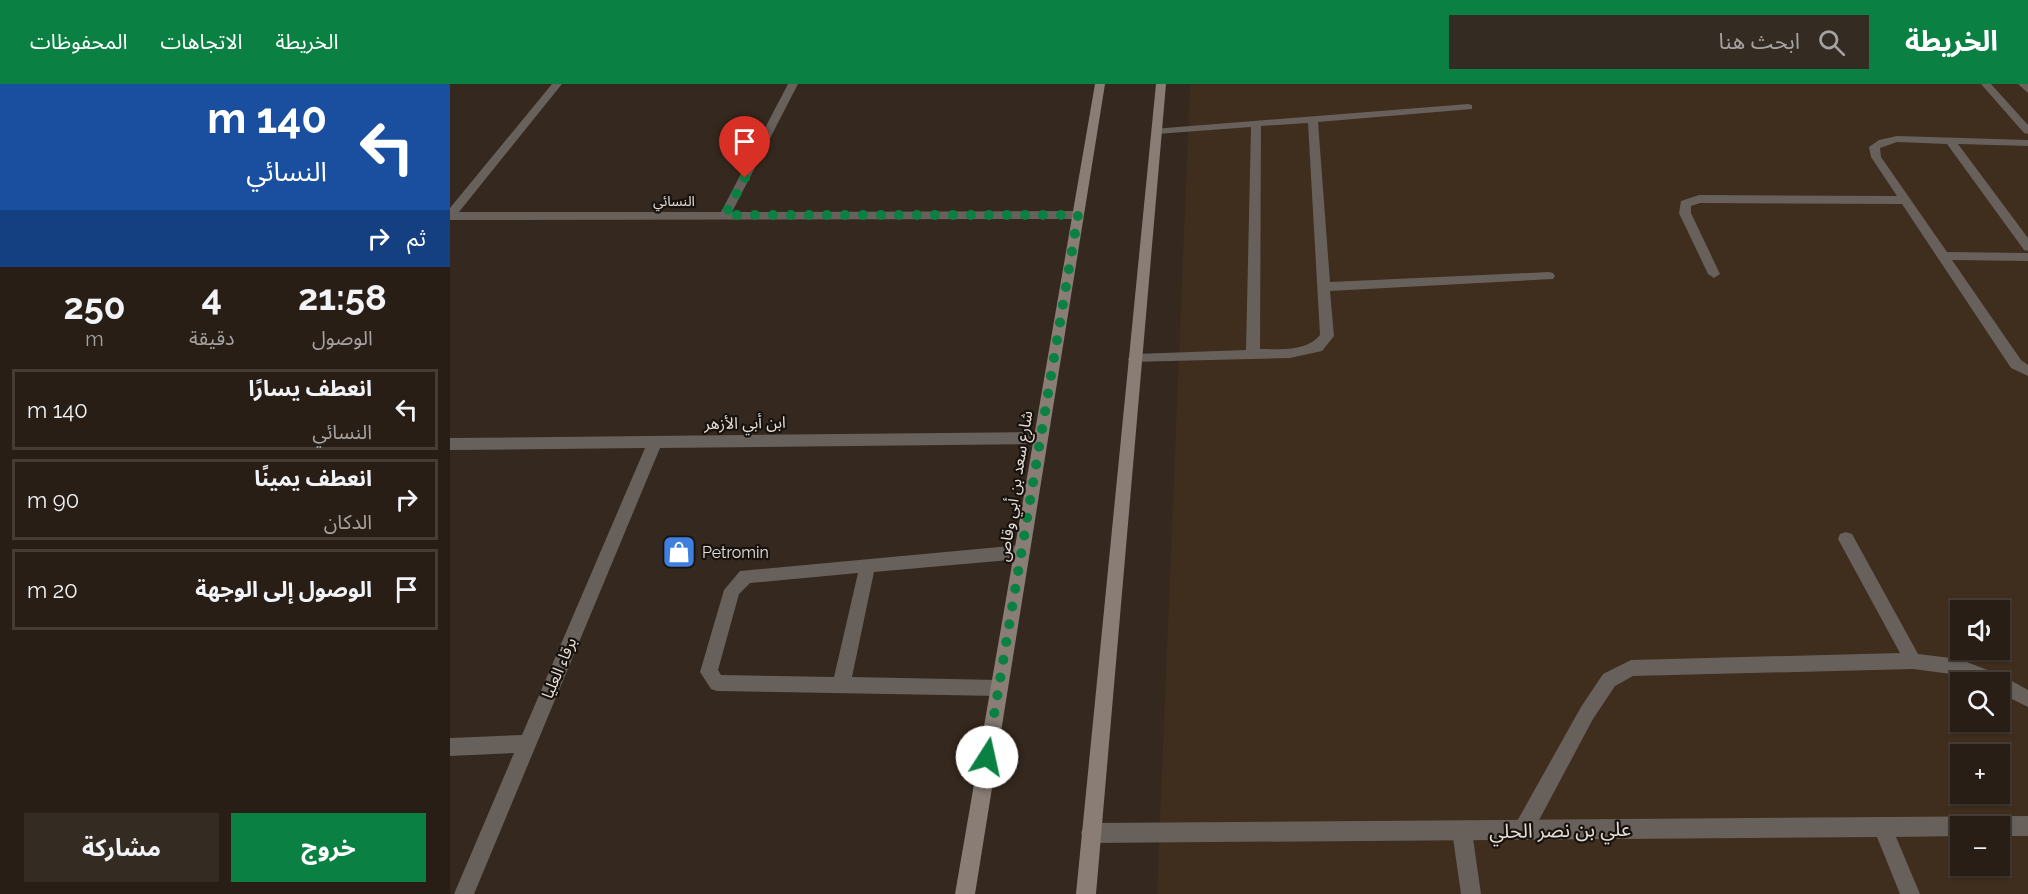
<!DOCTYPE html>
<html lang="ar">
<head>
<meta charset="utf-8">
<style>
	body { margin:0; font-family:Raleway,"Noto Sans Arabic",sans-serif; background:#342b23; color:#f1f3f6; direction:rtl; height:100vh; display:flex; flex-direction:column; font-size:22px; white-space:nowrap }
	* { box-sizing:border-box; margin:0 }
	p { font-size:20px; color:#a5a2a1 }
	.icon { flex:none; width:33px; height:33px; fill:none; stroke:currentColor; stroke-width:2; stroke-linecap:round; stroke-linejoin:round }
	.map { position:relative; flex:1; overflow:hidden; direction:ltr }
	.sheet { display:flex; flex-direction:column; background:#281e16; width:450px }
	.sheet>* { flex:none }
	.hud { background:#1a4fa0; color:#fff; overflow:hidden }
	.fabs { position:absolute; left:1500px; top:516px; display:grid; gap:12px }
	.fabs a { display:grid; place-items:center; width:60px; height:60px; border-radius:0px; background:#281e16; box-shadow:0 2px 4px #0004,0 0 0 2px #443c35; font-size:30px }
	.pin { position:absolute; display:grid; place-items:center; width:51px; height:51px; color:#fff; margin:-62px -26px; border-radius:50% 50% 50% 0; rotate:-45deg; box-shadow:0 0 6px #0007 }
	.pin .icon { rotate:45deg }
	.me { position:absolute; width:66px; margin:-33px; rotate:10deg; stroke-linejoin:round; filter:drop-shadow(0 0 4px #0008) }
	.turn { display:flex; align-items:center; gap:21px; height:126px; padding:0 24px; font-size:27px }
	.turn .icon { width:78px; height:78px; stroke-width:2.5 }
	.turn b { display:block; font-size:42px; line-height:51px }
	.then { display:flex; align-items:center; height:57px; padding:0 24px; background:#0003; gap:12px; font-size:22px }
	.eta { display:flex; justify-content:space-evenly; align-items:center; height:102px; text-align:center }
	.eta b { font-size:36px; font-weight:700; line-height:42px }
	.cta { display:flex; gap:12px; margin-top:auto; padding:12px 24px }
	.cta a { flex:1; height:69px; border-radius:0px; background:#0b8043; color:#fff; font-size:24px; font-weight:700; line-height:69px; text-align:center }
	.cta a+a { background:#342b23; color:#f1f3f6 }
	ul { padding:0; list-style:none }
	li { display:flex; align-items:center; gap:18px; height:81px; margin:0 12px 9px; padding:0 12px; border:3px solid #443c35; border-radius:0px }
	li div { flex:1 }
	li b { display:block; font-size:22px }
	li em { font-style:normal }
	header { display:flex; align-items:center; gap:36px; box-sizing:border-box; height:84px; padding:0 30px; background:#0b8043; color:#fff }
	header strong { font-size:28px }
	nav { display:flex; gap:33px; margin-inline-start:auto; font-size:21px }
	.search { width:420px; height:54px; background:#342b23; display:flex; align-items:center; gap:15px; box-sizing:border-box; padding:0 21px; border-radius:0px; color:#a5a2a1; font-size:22px }
	main { display:flex; flex:1; min-height:0 }
	.map>svg:first-child { display:block }
</style>
</head>
<body>
<header>
<strong>الخريطة</strong>
<div class="search"><svg class="icon" aria-label="search" viewBox="0 0 24 24"><circle cx="10" cy="10" r="6"/><path d="M15 15l6 6"/></svg>ابحث هنا</div>
<nav><a>الخريطة</a><a>الاتجاهات</a><a>المحفوظات</a></nav>
</header>
<main>
<div class="map">
<svg width="1578" height="810" viewBox="0 0 1578 810">
	<rect width="100%" height="100%" fill="#35281e"/>
	<path fill="#3f2d1e" fill-rule="evenodd" d="M 740,0 L 1578,0 L 1578,810 L 707,810 ZM 1510,526 L 1550,526 L 1550,566 L 1510,566 ZM 1510,598 L 1550,598 L 1550,638 L 1510,638 ZM 1510,670 L 1550,670 L 1550,710 L 1510,710 ZM 1510,742 L 1550,742 L 1550,782 L 1510,782 Z"/>
	<g fill="none" stroke-linecap="round" stroke-linejoin="round">
		<path fill="#67605b" fill-rule="evenodd" d="M 1018,20 L 1022,21 L 1022,25 L 868,38 L 880,198 L 1099,188 L 1103,189 L 1105,192 L 1103,195 L 880,207 L 884,252 L 872,267 L 840,274 L 680,278 L 678,275 L 680,272 L 685,270 L 796,266 L 801,43 L 707,50 L 702,47 L 703,45 ZM 858,39 L 870,251 C 856,268 830,265 810,265 L 811,42 Z
			M 1447,52 L 1578,56 L 1578,62 L 1508,60 L 1578,154 L 1578,167 L 1574,166 L 1497,60 L 1447,58 L 1430,64 L 1431,73 L 1497,168 L 1578,169 L 1578,177 L 1502,176 L 1571,276 L 1578,281 L 1578,292 L 1561,284 L 1452,120 L 1250,119 L 1241,122 L 1241,129 L 1270,190 L 1264,194 L 1258,190 L 1229,129 L 1231,117 L 1249,111 L 1447,112 L 1421,73 L 1419,63 L 1429,56 Z
			M 1396,448 L 1402,450 L 1468,570 L 1509,575 L 1553,592 L 1578,606 L 1578,623 L 1550,609 L 1550,598 L 1528,598 L 1509,591 L 1463,585 L 1183,592 L 1165,602 L 1143,635 L 1080,753 L 1073,756 L 1066,753 L 1063,746 L 1066,739 L 1131,623 L 1153,590 L 1181,576 L 1450,569 L 1388,455 L 1390,450 Z
			M 572,461 L 578,463 L 580,468 L 578,473 L 572,475 L 424,488 L 402,593 L 549,596 L 555,598 L 558,604 L 555,610 L 549,612 L 267,607 L 261,605 L 250,588 L 274,506 L 290,487 ZM 408,489 L 384,593 L 271,591 L 268,586 L 289,510 L 300,499 Z
			M 1012,737 L 1019,740 L 1022,747 L 1031,810 L 1011,810 L 1002,747 L 1005,740 Z"/>
		<path fill="#67605b" fill-rule="evenodd" d="M 102,0 L 112,0 L 9,128 L 271,128 L 338,0 L 348,0 L 282,128 L 628,127 L 634,131 L 628,135 L 0,136 L 0,124 Z
			M 1531,0 L 1541,0 L 1578,41 L 1578,50 L 1574,49 Z
			M 1568,0 L 1578,0 L 1578,9 Z
			M 591,348 L 596,350 L 598,354 L 596,358 L 591,360 L 210,364 L 24,810 L 4,810 L 64,669 L 0,672 L 0,654 L 72,651 L 195,364 L 0,366 L 0,354 Z
			M 1578,732 L 1578,752 L 1550,752 L 1550,742 L 1510,742 L 1510,752 L 1446,753 L 1470,810 L 1450,810 L 1427,753 L 641,759 L 634,756 L 631,749 L 634,742 L 641,739 Z"/>
		<path fill="#897d76" fill-rule="evenodd" d="M 645,0 L 655,0 L 525,810 L 505,810 Z
			M 706,0 L 716,0 L 646,810 L 626,810 Z"/>
	</g>
	<g fill="none" stroke-linecap="round" stroke-linejoin="round">
		<path stroke="#0b8043" stroke-width="10" stroke-dasharray="0 18" d="M 295,94 L 275,131 L 628,131 L 537,673"/>
	</g>
	<defs>
		<symbol id="shop-square" viewBox="-11 -11 22 22"><rect x="-9" y="-9" width="18" height="18" rx="4" fill="#3f7fe0" stroke="#18120e"/><path d="M-5-2.5h2.3a2.7 3.5 0 0 1 5.4 0H5L5.5 6h-11ZM-1.5-2.5h3a1.5 2.3 0 0 0-3 0Z" fill="#fff"/></symbol>
	</defs>
	<g fill-rule="evenodd">
		<use href="#shop-square" x="210" y="449" width="38" height="38"/>
	</g>
	<g text-anchor="middle" dominant-baseline="central" stroke-width="4.5" stroke-linejoin="round" paint-order="stroke">
		<g font-size="14" fill="#e6ddd7" stroke="#18120e">
			<text x="224" y="117">النسائي</text>
		</g>
		<g font-size="16" fill="#e6ddd7" stroke="#18120e">
			<text transform="translate(295 339) rotate(-1)">ابن أبي الأزهر</text>
			<text transform="translate(565 402) rotate(-81)">شارع سعد بن أبي وقاص</text>
			<text transform="translate(109 584) rotate(-67)">برقاء العليا</text>
		</g>
		<g font-size="16" fill="#e6ddd7" stroke="#18120e" text-anchor="start">
			<text x="252" y="468">Petromin</text>
		</g>
		<g font-size="20" fill="#e6ddd7" stroke="#18120e">
			<text transform="translate(1110 746) rotate(-1)">علي بن نصر الحلي</text>
		</g>
	</g>
</svg>
<div class="fabs">
<a><svg class="icon" aria-label="sound" viewBox="0 0 24 24"><path d="M4 9h4l5-4v14l-5-4H4zM17 9q2 3 0 6"/></svg></a>
<a><svg class="icon" aria-label="search" viewBox="0 0 24 24"><circle cx="10" cy="10" r="6"/><path d="M15 15l6 6"/></svg></a>
<a>+</a>
<a>−</a>
</div>
<div class="pin" style="left:295px;top:94px;background:#d93025"><svg class="icon" aria-label="arrive" viewBox="0 0 24 24"><path d="M6 21V4h12l-3 4 3 4H6"/></svg></div>
<svg class="me" style="left:537px;top:673px" viewBox="-20 -20 40 40"><circle r="19" fill="#fff"/><path d="M0-13L10 11 0 6-10 11z" fill="#0b8043"/></svg>
</div>
<section class="sheet">
<div class="hud">
<div class="turn"><svg class="icon" aria-label="left" viewBox="0 0 24 24"><path d="M17 20v-9H6M10 6l-5 5 5 5"/></svg><div><b>140 m</b>النسائي</div></div>
<div class="then">ثم<svg class="icon" aria-label="right" viewBox="0 0 24 24"><path d="M7 20v-9h11M14 6l5 5-5 5"/></svg></div>
</div>
<div class="eta">
<div><b>21:58</b><p>الوصول</p></div>
<div><b>4</b><p>دقيقة</p></div>
<div><b>250</b><p>m</p></div>
</div>
<ul>
<li><svg class="icon" aria-label="left" viewBox="0 0 24 24"><path d="M17 20v-9H6M10 6l-5 5 5 5"/></svg><div><b>انعطف يسارًا</b><p>النسائي</p></div><em>140 m</em></li>
<li><svg class="icon" aria-label="right" viewBox="0 0 24 24"><path d="M7 20v-9h11M14 6l5 5-5 5"/></svg><div><b>انعطف يمينًا</b><p>الدكان</p></div><em>90 m</em></li>
<li><svg class="icon" aria-label="arrive" viewBox="0 0 24 24"><path d="M6 21V4h12l-3 4 3 4H6"/></svg><div><b>الوصول إلى الوجهة</b></div><em>20 m</em></li>
</ul>
<div class="cta"><a>خروج</a><a>مشاركة</a></div>
</section>
</main>
</body>
</html>
